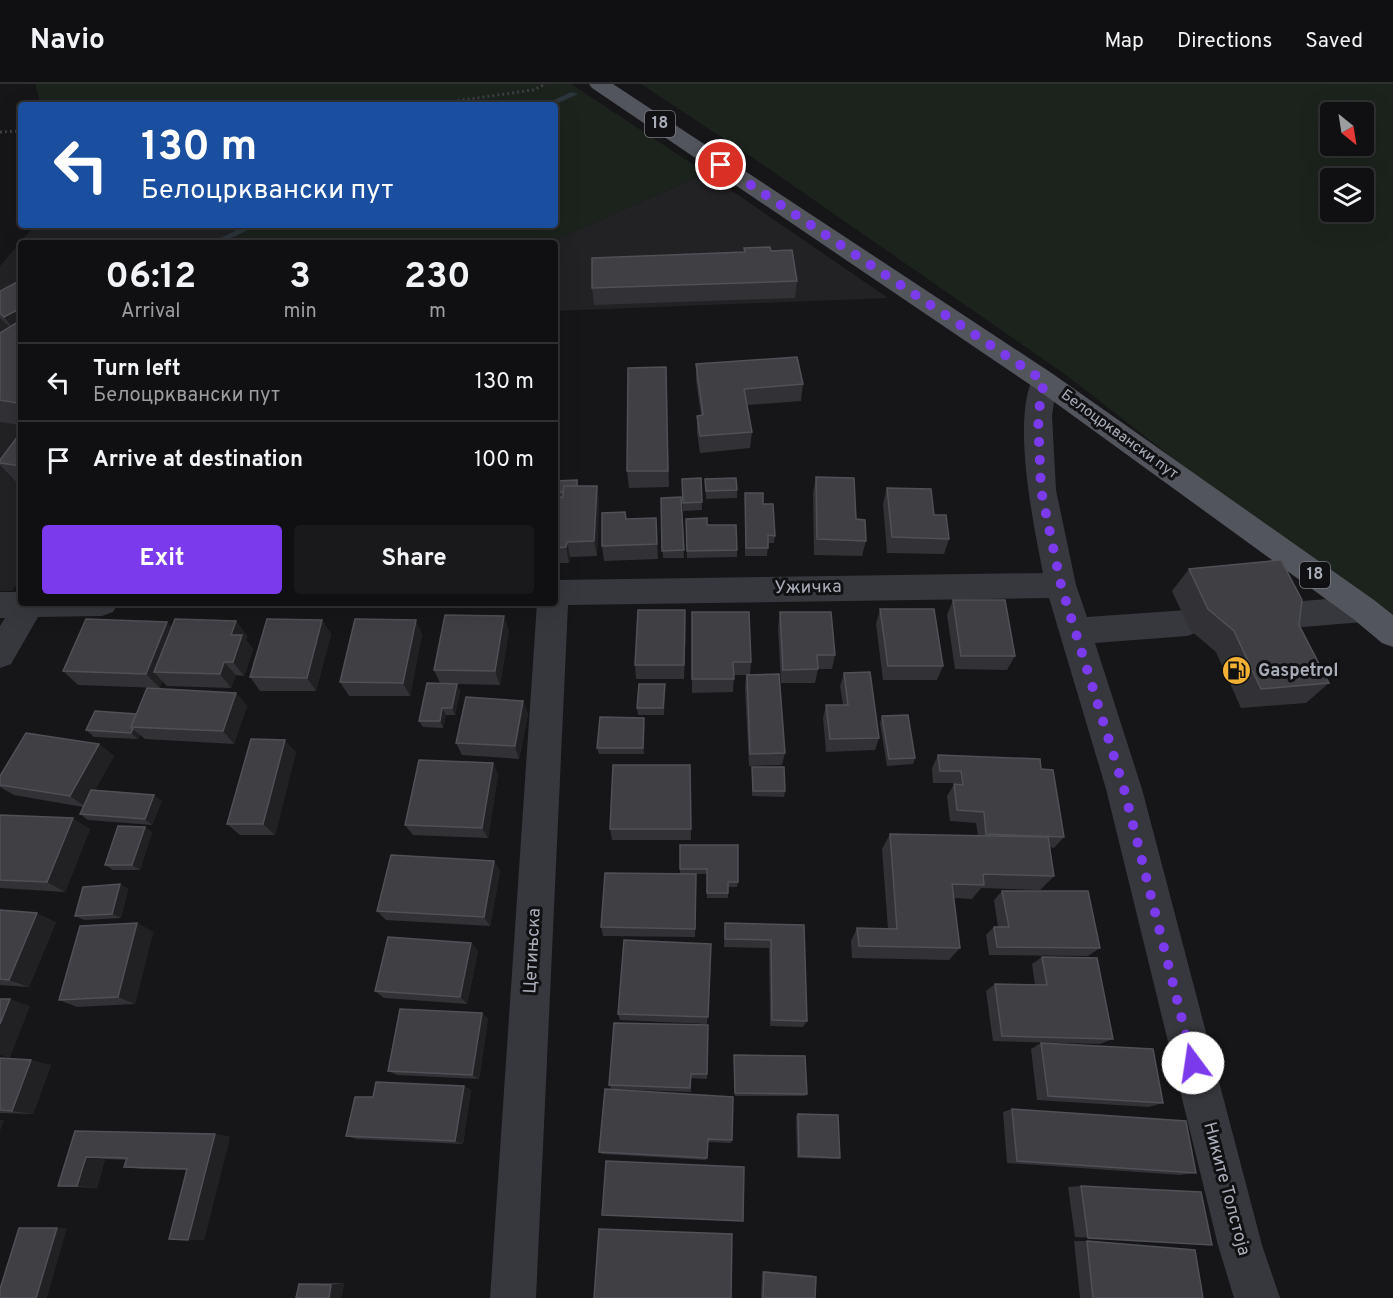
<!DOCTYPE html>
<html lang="en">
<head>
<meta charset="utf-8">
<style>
	body { margin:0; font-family:Overpass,sans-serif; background:#19191b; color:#f1f3f6; height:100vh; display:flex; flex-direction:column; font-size:22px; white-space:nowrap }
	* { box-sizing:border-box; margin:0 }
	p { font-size:20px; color:#9c9d9f }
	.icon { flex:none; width:33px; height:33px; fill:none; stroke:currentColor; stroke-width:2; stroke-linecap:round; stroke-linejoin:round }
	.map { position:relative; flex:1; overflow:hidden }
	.sheet { position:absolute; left:18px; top:156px; width:540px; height:366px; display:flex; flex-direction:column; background:#101012; border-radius:6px; box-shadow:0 6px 24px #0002,0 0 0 2px #303032 }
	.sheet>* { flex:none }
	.guide { position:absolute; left:18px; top:18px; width:540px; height:126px; border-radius:6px; box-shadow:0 6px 24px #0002,0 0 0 2px #303032; background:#1a4fa0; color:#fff; overflow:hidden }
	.needle { width:39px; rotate:150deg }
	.controls { position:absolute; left:1320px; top:18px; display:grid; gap:12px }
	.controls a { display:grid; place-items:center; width:54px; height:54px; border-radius:6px; background:#101012; box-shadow:0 6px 24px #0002,0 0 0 2px #303032; font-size:30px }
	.pin { position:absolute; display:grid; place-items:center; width:51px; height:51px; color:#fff; margin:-26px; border:3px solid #fff; border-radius:50%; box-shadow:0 2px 6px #0007 }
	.me { position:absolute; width:66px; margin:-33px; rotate:346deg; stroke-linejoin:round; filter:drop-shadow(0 0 4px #0008) }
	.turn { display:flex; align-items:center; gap:21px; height:126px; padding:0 24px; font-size:27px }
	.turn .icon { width:78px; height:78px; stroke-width:2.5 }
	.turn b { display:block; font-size:42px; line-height:51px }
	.eta { display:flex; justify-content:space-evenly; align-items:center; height:102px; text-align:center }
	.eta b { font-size:36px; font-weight:700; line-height:42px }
	.button { display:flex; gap:12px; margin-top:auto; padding:12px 24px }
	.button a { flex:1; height:69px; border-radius:6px; background:#7c3aed; color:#fff; font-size:24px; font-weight:700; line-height:69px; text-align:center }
	.button a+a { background:#19191b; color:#f1f3f6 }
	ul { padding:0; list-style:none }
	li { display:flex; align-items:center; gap:18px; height:78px; padding:0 24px; border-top:2px solid #303032 }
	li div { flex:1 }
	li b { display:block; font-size:22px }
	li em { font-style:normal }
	header { display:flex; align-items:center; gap:36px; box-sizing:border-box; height:84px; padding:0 30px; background:#101012; border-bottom:2px solid #303032 }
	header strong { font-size:28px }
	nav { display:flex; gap:33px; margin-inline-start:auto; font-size:21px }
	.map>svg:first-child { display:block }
</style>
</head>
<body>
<header>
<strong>Navio</strong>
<nav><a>Map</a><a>Directions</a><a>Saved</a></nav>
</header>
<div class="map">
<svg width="1393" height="1214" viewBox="0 0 1393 1214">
	<rect width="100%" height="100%" fill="#161618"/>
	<path fill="#222225" d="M 706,89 L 888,214 L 555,227 L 555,159 L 548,159 Z
		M 35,141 L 246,141 L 235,159 L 21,159 L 21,494 L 12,507 L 0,507 L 0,182 Z"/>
	<path fill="#1c231d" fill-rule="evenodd" d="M 35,0 L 571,0 L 706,89 L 548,159 L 235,159 L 246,141 L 555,141 L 555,21 L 41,21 Z
		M 641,0 L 1393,0 L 1393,545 L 1066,291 L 765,82 ZM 1330,28 L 1364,28 L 1364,62 L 1330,62 ZM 1330,94 L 1364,94 L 1364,128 L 1330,128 Z"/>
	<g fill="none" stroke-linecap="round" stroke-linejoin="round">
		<path fill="#2c353c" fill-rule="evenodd" d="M 571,8 L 578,10 L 554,21 L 543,21 Z
			M 247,141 L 258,141 L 221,159 L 210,159 Z"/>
		<path stroke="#3d3f44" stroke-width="3" stroke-dasharray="2 3" stroke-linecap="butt" d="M 428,21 L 533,6 L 546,0
			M 0,48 L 21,47"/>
		<path fill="#37383d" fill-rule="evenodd" d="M 1044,288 L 1053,290 L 1057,297 L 1052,332 L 1056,406 L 1076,501 L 1087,533 L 1187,526 L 1198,530 L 1203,539 L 1198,548 L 1187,552 L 1095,559 L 1142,705 L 1262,1161 L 1280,1214 L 1234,1214 L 1218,1161 L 1106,705 L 1049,514 L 568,521 L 536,1214 L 490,1214 L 537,519 L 555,519 L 555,496 L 1043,489 C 1034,442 1010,332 1035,290 Z
			M 0,508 L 21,508 L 21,519 L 118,519 L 113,528 L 102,532 L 38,533 L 11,580 L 0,584 L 0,542 L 5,534 L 0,534 Z
			M 1363,512 L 1374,516 L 1379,525 L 1374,534 L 1363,538 L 1279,545 L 1268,541 L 1263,532 L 1268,523 L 1279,519 Z"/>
		<path fill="#53555c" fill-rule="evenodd" d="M 589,0 L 613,0 L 1053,290 L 1374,516 L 1393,531 L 1393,563 L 1382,559 L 1352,534 L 1035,304 L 592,4 Z"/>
	</g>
	<path fill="#323236" d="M 744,164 L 771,167 L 797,197 L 795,214 L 594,221 L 592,204 L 744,168 Z
		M 21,196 L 21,341 L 0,338 L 0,249 L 10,243 L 0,234 L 0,207 Z
		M 696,280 L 803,300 L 801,317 L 747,321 L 752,348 L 750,364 L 700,369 L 697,348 L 697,332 L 701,331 L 696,297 Z
		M 666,283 L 669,403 L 629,404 L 627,387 Z
		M 21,348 L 21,402 L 20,402 L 0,381 L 0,376 Z
		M 816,393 L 856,435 L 866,457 L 862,472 L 814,471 L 813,409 Z
		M 701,394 L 702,426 L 683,427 L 682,395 Z
		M 705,395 L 737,406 L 737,414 L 706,415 Z
		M 577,396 L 578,402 L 597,402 L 599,418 L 597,472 L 570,473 L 569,479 L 555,479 L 555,397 Z
		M 887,404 L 934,431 L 949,455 L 944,470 L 887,469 L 883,420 Z
		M 745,409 L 763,420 L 775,452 L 774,459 L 768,459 L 767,472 L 745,472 Z
		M 681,413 L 684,474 L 663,474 L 661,414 Z
		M 656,434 L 658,475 L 604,477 L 602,462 L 626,435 Z
		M 686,435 L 707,441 L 737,466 L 737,473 L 687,474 Z
		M 1189,485 L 1299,541 L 1329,599 L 1306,619 L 1241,624 L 1216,568 L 1190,546 L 1172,507 Z
		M 953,516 L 1015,572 L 1007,586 L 955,585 L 947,531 Z
		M 880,525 L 943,582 L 937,596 L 883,596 L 876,540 Z
		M 692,528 L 751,578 L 750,591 L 785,669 L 782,681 L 749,682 L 745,604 L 746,591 L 734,591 L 733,608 L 692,609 Z
		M 780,528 L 835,571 L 832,585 L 818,585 L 815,599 L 781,599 L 778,543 Z
		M 322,536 L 331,550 L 316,607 L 260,607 L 250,593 Z
		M 236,537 L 247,552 L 246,556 L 253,565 L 244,592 L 236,591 L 231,604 L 167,602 L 162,597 L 160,604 L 78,601 L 63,587 L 172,543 Z
		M 686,541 L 684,595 L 636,595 L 635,581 Z
		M 509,546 L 500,601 L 457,600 L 460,607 L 455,631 L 446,631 L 443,644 L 423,643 L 419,637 L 440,599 L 434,586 Z
		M 422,550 L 410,612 L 349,612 L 340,598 Z
		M 844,589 L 879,654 L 875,666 L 826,668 L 823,634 L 826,621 L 843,621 L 840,602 Z
		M 665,607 L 664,631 L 638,631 L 637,624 Z
		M 236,609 L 247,622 L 234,660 L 145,655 L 140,651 L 138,655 L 94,653 L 86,646 L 136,630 Z
		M 523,617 L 528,630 L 519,675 L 462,671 L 456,659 Z
		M 882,632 L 915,674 L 913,680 L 887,682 L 880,639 Z
		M 644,634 L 644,670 L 599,670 L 597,664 Z
		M 99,660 L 114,672 L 95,706 L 162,717 L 152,741 L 88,736 L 80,730 L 83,723 L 14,711 L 0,703 L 0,692 Z
		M 296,668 L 275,751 L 240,751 L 227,740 Z
		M 938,671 L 1041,685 L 1064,753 L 1054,764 L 1050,763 L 1054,792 L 1040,806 L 981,804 L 972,815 L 954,814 L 960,864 L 949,876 L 852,874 L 851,857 L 857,844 L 888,845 L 882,765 L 890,750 L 978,752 L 976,739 L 950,737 L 947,712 L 955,699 L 933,699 L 932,684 Z
		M 493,679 L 498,691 L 488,754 L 413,751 L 405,741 Z
		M 690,681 L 691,756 L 612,756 L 610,745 Z
		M 752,683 L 785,707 L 784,713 L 752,712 Z
		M 0,731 L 90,745 L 65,808 L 0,804 Z
		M 145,743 L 152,748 L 140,786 L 113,786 L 105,781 Z
		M 680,761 L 738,798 L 737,803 L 728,803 L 728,814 L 707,814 L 707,790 L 680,790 Z
		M 494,777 L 500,787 L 490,842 L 386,836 L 377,827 Z
		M 696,790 L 695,853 L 603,852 L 601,843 Z
		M 120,800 L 128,805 L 121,834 L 84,836 L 75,832 Z
		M 1002,807 L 1100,864 L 1088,872 L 989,871 L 986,851 L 994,843 L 998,843 L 994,816 Z
		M 0,826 L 56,838 L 29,903 L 0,901 Z
		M 137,839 L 153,848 L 135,920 L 77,923 L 59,916 Z
		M 725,839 L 804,841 L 807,937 L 803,943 L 770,942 L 769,864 L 724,863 Z
		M 471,859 L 478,867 L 467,920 L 384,914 L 375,907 Z
		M 711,860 L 707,940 L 620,936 L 618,930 Z
		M 1042,873 L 1113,955 L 1100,960 L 993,957 L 986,907 L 995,900 L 1035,901 L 1032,880 Z
		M 482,929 L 488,935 L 479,995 L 397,991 L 388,987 Z
		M 708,941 L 707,995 L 691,994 L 691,1008 L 612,1005 L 609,1001 Z
		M 1041,959 L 1163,1019 L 1149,1023 L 1037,1016 L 1031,965 Z
		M 734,971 L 807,1010 L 805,1012 L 735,1012 Z
		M 0,974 L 51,981 L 33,1030 L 0,1029 Z
		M 464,1002 L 471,1006 L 463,1060 L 357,1055 L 346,1052 L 373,1013 Z
		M 605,1005 L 732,1056 L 731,1059 L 708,1058 L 706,1076 L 602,1070 L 599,1068 Z
		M 1012,1025 L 1196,1089 L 1180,1091 L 1007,1079 L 1003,1028 Z
		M 798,1030 L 840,1074 L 838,1075 L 797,1074 L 796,1032 Z
		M 75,1047 L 215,1050 L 230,1053 L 204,1156 L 187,1086 L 142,1085 L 124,1083 L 126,1076 L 105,1075 L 97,1104 L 58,1102 Z
		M 1081,1102 L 1195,1160 L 1075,1153 L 1068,1103 Z
		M 1074,1157 L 1087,1157 L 1203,1214 L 1080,1214 Z
		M 762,1187 L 812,1191 L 816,1193 L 815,1214 L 761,1214 Z
		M 312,1199 L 344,1199 L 341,1214 L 299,1200 Z"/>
	<path fill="#212124" d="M 21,224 L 21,248 L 18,250 L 4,233 Z
		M 21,314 L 21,323 L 17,319 Z
		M 597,402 L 599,418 L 597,472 L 594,457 Z
		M 567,458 L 570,473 L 569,479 L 566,463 Z
		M 685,526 L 686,541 L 684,595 L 684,581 Z
		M 504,532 L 509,546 L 500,601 L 495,587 Z
		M 322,536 L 331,550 L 316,607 L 307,594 Z
		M 416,536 L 422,550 L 410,612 L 403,599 Z
		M 236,537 L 247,552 L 246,556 L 253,565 L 244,592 L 233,578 L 231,551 Z
		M 167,538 L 180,552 L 154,588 L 162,597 L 160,604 L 146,590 Z
		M 224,578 L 236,591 L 231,604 L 220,590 Z
		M 457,600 L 460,607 L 455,631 L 452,624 Z
		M 236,609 L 247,622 L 234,660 L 223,647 Z
		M 523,617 L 528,630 L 519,675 L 515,662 Z
		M 442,624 L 446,631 L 443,644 L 440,637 Z
		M 644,634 L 645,640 L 644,670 L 643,664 Z
		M 133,645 L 140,651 L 138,655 L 131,649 Z
		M 285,656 L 296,668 L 275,751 L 263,740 Z
		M 99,660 L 114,672 L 86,723 L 70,712 Z
		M 493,679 L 498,691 L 488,754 L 482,744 Z
		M 154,711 L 162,717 L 152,741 L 145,735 Z
		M 73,734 L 90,745 L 65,808 L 47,798 Z
		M 145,743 L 152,748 L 140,786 L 132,781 Z
		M 494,777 L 500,787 L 490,842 L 484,833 Z
		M 120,800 L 128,805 L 121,834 L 112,830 Z
		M 37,829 L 56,838 L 29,903 L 9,896 Z
		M 137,839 L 153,848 L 135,920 L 118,913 Z
		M 471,859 L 478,867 L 467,920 L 460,913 Z
		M 10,915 L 30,922 L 10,974 L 0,971 L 0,940 Z
		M 482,929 L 488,935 L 479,995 L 472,991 Z
		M 31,976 L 51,981 L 33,1030 L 12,1027 Z
		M 464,1002 L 471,1006 L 463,1060 L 455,1057 Z
		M 0,1036 L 4,1036 L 0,1047 Z
		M 215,1050 L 230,1053 L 204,1156 L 188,1156 Z
		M 86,1073 L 105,1075 L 97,1104 L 77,1102 Z
		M 57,1144 L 67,1144 L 47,1214 L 36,1214 Z
		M 344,1199 L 341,1214 L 329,1214 L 331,1201 Z"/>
	<path fill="#3f3f44" stroke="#4f5156" stroke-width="1.5" d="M 770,163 L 771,167 L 792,166 L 797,197 L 592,204 L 592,174 L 745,168 L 744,164 Z
		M 21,196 L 21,224 L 4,233 L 0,229 L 0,207 Z
		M 21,236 L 21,314 L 17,319 L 0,316 L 0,249 Z
		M 797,273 L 803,300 L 744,305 L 752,348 L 700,352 L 697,332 L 703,331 L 696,280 Z
		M 666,283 L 668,387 L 627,387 L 628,284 Z
		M 21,348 L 21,382 L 0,379 L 0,376 Z
		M 816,393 L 854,394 L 856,435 L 865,436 L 866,457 L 817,455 Z
		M 701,394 L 702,418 L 683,419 L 682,395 Z
		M 736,394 L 737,406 L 706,407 L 705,395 Z
		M 577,396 L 577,402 L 564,402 L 563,408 L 555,409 L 555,397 Z
		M 564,402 L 597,402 L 594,457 L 567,458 L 566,463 L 555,464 L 555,414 L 563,413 Z
		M 887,404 L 931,405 L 934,431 L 946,431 L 949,455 L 892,453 Z
		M 745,409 L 763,409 L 763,420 L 773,420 L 775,452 L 768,451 L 768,464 L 746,464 Z
		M 681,413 L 684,466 L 662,467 L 661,414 Z
		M 625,428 L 626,435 L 656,434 L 657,460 L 602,462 L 602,429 Z
		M 707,434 L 707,441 L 736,441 L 737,466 L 687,467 L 686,435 Z
		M 1281,476 L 1302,516 L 1299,541 L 1329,599 L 1261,605 L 1234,547 L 1208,525 L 1189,485 Z
		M 953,516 L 1005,516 L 1015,572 L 961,572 Z
		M 880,525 L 934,525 L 943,582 L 888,582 Z
		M 638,526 L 685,526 L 684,581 L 635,581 Z
		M 692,528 L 749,528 L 751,578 L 733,578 L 734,595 L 692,595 Z
		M 780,528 L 831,528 L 835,571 L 817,571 L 818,585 L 783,586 Z
		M 445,531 L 504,532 L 495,587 L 434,586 Z
		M 86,535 L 167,538 L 146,590 L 63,587 Z
		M 175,535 L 236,537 L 231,551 L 242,551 L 233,578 L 224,578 L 220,590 L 154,588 Z
		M 267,535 L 322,536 L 307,594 L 250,593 Z
		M 355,535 L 416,536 L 403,599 L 340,598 Z
		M 870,588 L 879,654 L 830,655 L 826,621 L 848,621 L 844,589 Z
		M 779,590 L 785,669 L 750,670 L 747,591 Z
		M 427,599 L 457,600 L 452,624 L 442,624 L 440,637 L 419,637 Z
		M 639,600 L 665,600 L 663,624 L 637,624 Z
		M 147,604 L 236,609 L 223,647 L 131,643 Z
		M 466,613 L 523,617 L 515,662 L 456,659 Z
		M 95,627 L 136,630 L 131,643 L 133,645 L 131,649 L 86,646 Z
		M 908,631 L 915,674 L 889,675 L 882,632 Z
		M 600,633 L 644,634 L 643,664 L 597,664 Z
		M 26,649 L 99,660 L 70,712 L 0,701 L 0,692 Z
		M 251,655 L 285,656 L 263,740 L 227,740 Z
		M 938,671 L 1040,675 L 1041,685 L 1053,686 L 1064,753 L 986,750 L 984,728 L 957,726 L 954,700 L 963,701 L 961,687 L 940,687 Z
		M 419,676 L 493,679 L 482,744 L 405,741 Z
		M 613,681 L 690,681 L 691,745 L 610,745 Z
		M 752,683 L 784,683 L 785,707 L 753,707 Z
		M 91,706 L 154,711 L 145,735 L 80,730 Z
		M 0,731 L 73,734 L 47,798 L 0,796 Z
		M 118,742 L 145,743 L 132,781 L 105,781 Z
		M 890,750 L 1048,753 L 1054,792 L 983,790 L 984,801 L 952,800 L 960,864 L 859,862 L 857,844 L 897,845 Z
		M 680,761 L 738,761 L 738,798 L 728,798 L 728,809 L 707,809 L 707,785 L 680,785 Z
		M 391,771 L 494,777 L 484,833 L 377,827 Z
		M 605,789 L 696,790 L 695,845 L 601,843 Z
		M 120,800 L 112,830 L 75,832 L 83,803 Z
		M 1002,807 L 1088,807 L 1100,864 L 997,863 L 994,843 L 1009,843 Z
		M 0,826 L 37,829 L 9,896 L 0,895 Z
		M 137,839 L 118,913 L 59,916 L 80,842 Z
		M 725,839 L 804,841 L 807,937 L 772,936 L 771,856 L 725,855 Z
		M 388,853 L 471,859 L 460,913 L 375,907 Z
		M 624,856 L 711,860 L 708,933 L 618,930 Z
		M 1042,873 L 1097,874 L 1113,955 L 1002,952 L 995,900 L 1047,901 Z
		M 0,915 L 10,915 L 0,940 Z
		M 400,925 L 482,929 L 472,991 L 388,987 Z
		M 614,939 L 708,941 L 707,990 L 691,990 L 690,1004 L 609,1001 Z
		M 1041,959 L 1153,965 L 1163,1019 L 1048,1012 Z
		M 734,971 L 805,972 L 807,1010 L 735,1009 Z
		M 0,974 L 31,976 L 12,1027 L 0,1026 Z
		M 376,998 L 464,1002 L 455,1057 L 346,1052 L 355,1013 L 373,1013 Z
		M 605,1005 L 733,1013 L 732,1056 L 708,1055 L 707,1074 L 599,1068 Z
		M 1012,1025 L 1186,1037 L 1196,1089 L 1017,1077 Z
		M 798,1030 L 838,1031 L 840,1074 L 799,1072 Z
		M 75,1047 L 215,1050 L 188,1156 L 169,1155 L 187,1085 L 124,1083 L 127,1074 L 86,1073 L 77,1102 L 58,1102 Z
		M 606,1077 L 744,1083 L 743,1137 L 602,1131 Z
		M 1081,1102 L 1201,1108 L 1212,1161 L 1088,1154 Z
		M 19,1144 L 57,1144 L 36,1214 L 0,1214 L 0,1205 Z
		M 599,1145 L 732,1150 L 731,1214 L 594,1214 Z
		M 1087,1157 L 1195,1166 L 1203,1214 L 1093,1214 Z
		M 764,1188 L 816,1193 L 815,1214 L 763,1214 Z
		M 299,1200 L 331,1201 L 329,1214 L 296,1214 Z"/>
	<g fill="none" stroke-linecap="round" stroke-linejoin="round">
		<path stroke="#7c3aed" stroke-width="10" stroke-dasharray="0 18" d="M 721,81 L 1044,297 L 1038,332 L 1041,406 L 1061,501 L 1124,705 L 1193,979"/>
	</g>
	<defs>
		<symbol id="fuel-disc" viewBox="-11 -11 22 22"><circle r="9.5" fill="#f2b134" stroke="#111113"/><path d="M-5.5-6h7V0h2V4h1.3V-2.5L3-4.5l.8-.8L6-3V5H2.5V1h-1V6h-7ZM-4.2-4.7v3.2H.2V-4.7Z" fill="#111"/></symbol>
	</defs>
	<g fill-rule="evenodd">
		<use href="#fuel-disc" x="1220" y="570" width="33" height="33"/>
	</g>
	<g text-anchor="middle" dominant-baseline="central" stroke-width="6" stroke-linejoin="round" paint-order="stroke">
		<g font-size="15" fill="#a8adb8" stroke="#111113">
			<text transform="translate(1119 351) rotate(36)">Белоцрквански пут</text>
		</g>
		<g fill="#111113" stroke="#7b7e86" stroke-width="1.5">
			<rect x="645" y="27" width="30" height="26" rx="4.5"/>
			<rect x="1300" y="478" width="30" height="26" rx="4.5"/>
		</g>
		<g font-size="16" font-weight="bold" fill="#a8adb8">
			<text x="660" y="40">18</text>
			<text x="1315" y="491">18</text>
		</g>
		<g font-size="18" fill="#a8adb8" stroke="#111113">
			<text transform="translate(808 504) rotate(-1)">Ужичка</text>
			<text transform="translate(533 867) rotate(-87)">Цетињска</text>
			<text transform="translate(1226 1105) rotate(75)">Никите Толстоја</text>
		</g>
		<g font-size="18" font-weight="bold" fill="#a8adb8" stroke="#111113" text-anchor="start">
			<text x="1258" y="587">Gaspetrol</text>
		</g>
	</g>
</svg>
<div class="controls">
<a><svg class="needle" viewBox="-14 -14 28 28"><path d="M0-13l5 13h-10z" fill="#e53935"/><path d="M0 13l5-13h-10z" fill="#9c9d9f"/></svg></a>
<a><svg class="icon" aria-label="layers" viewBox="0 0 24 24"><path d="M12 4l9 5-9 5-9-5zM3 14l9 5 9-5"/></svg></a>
</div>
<div class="pin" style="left:721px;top:81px;background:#d93025"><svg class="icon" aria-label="arrive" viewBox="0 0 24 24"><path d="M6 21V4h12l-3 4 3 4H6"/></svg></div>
<svg class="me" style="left:1193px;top:979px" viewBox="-20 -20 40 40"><circle r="19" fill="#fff"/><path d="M0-13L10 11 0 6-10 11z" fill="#7c3aed"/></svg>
<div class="guide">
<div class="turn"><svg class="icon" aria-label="left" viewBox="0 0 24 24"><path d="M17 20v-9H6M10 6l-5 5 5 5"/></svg><div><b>130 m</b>Белоцрквански пут</div></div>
</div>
<section class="sheet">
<div class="eta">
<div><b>06:12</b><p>Arrival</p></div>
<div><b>3</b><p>min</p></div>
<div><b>230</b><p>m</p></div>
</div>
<ul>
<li><svg class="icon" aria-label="left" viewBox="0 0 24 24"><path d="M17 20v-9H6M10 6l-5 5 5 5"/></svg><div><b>Turn left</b><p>Белоцрквански пут</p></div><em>130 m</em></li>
<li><svg class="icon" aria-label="arrive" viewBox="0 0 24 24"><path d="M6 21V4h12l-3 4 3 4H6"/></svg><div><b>Arrive at destination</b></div><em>100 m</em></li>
</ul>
<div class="button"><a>Exit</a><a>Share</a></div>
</section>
</div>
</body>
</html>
